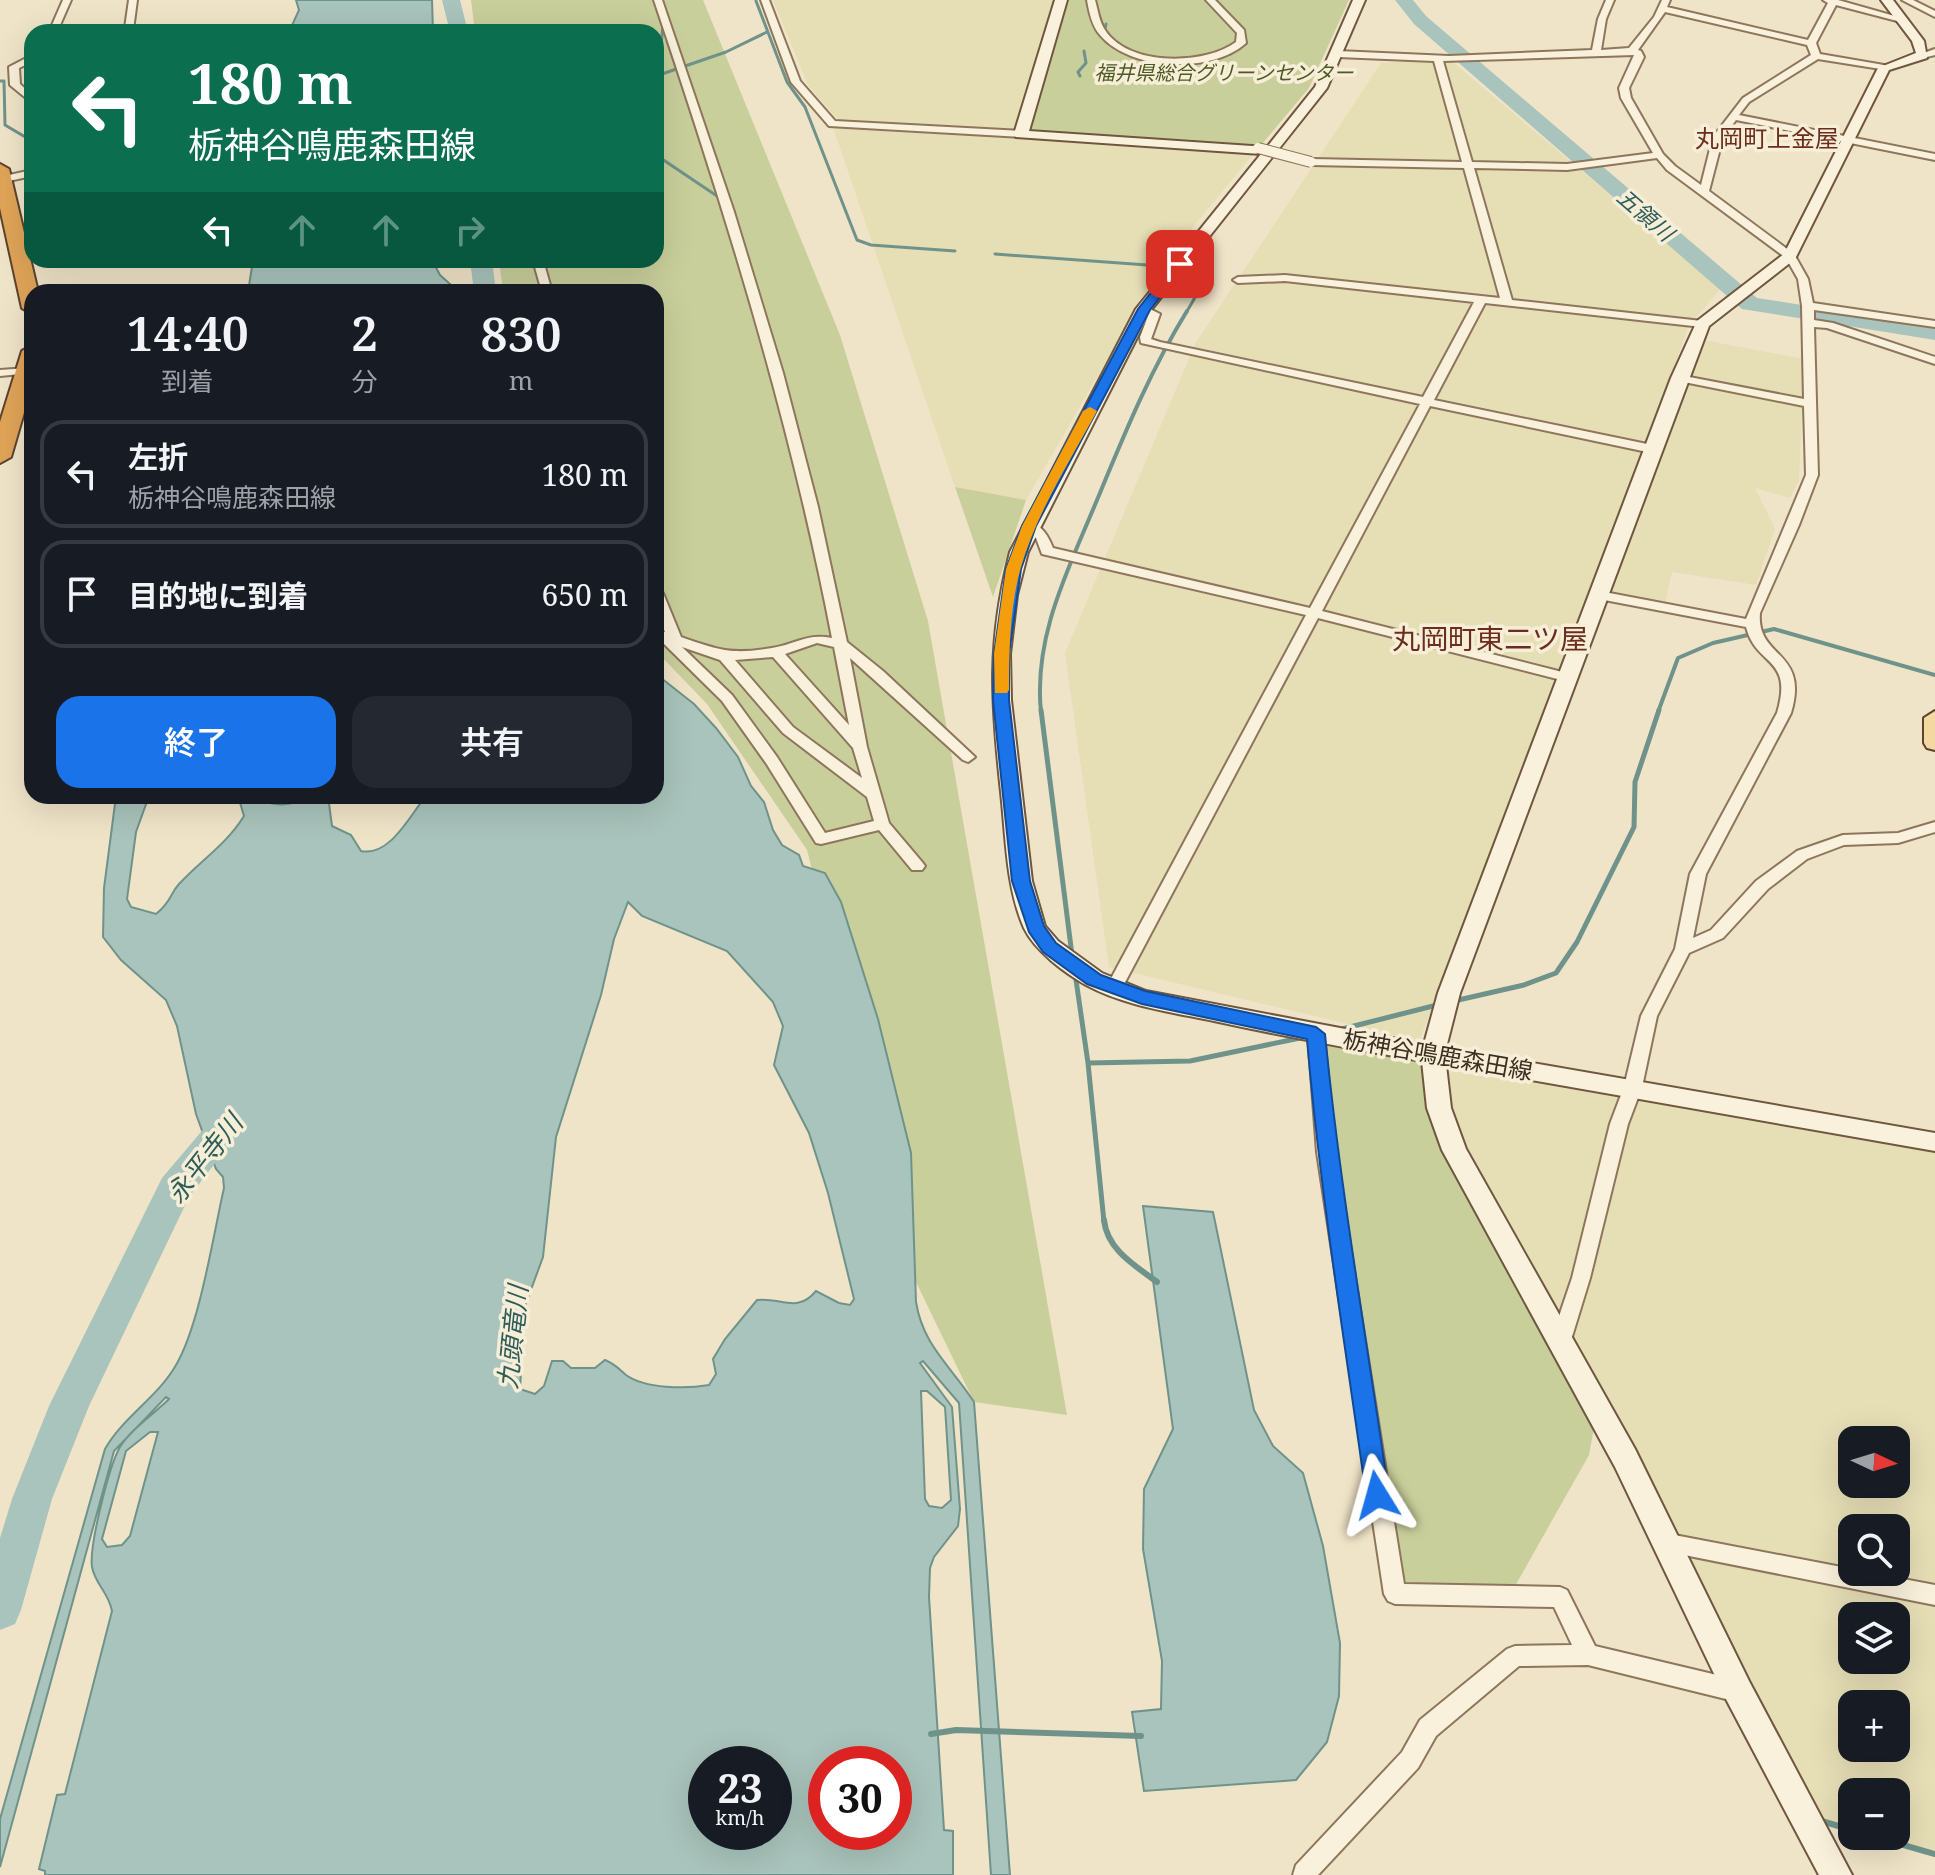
<!DOCTYPE html>
<html lang="ja">
<head>
<meta charset="utf-8">
<style>
	body { margin:0; font-family:"Noto Serif","Noto Sans JP",serif; background:#242831; color:#f1f3f6; height:100vh; display:flex; flex-direction:column; font-size:30px; white-space:nowrap }
	* { box-sizing:border-box; margin:0 }
	p { font-size:26px; color:#9ea1a6 }
	.icon { flex:none; width:44px; height:44px; fill:none; stroke:currentColor; stroke-width:2; stroke-linecap:round; stroke-linejoin:round }
	.map { position:relative; flex:1; overflow:hidden }
	.drawer { position:absolute; left:24px; top:284px; width:640px; height:520px; display:flex; flex-direction:column; background:#171b24; border-radius:24px; box-shadow:0 8px 32px #0002 }
	.drawer>* { flex:none }
	.hud { position:absolute; left:24px; top:24px; width:640px; height:244px; border-radius:24px; box-shadow:0 8px 32px #0002; background:#0b6e4f; color:#fff; overflow:hidden }
	.needle { width:52px; rotate:94deg }
	.tools { position:absolute; left:1838px; top:1426px; display:grid; gap:16px }
	.tools a { display:grid; place-items:center; width:72px; height:72px; border-radius:16px; background:#171b24; box-shadow:0 8px 32px #0002; font-size:40px }
	.speed { position:absolute; left:688px; top:1746px; display:flex; gap:16px; font-size:40px; font-weight:700; text-align:center }
	.speed>* { display:grid; place-content:center; width:104px; height:104px; border-radius:50%; background:#171b24; box-shadow:0 8px 32px #0002; line-height:1 }
	.speed small { font-size:20px; font-weight:400 }
	.speed .limit { border:12px solid #d22; background:#fff; color:#111 }
	.pin { position:absolute; display:grid; place-items:center; width:68px; height:68px; color:#fff; margin:-34px; border-radius:16px; box-shadow:0 4px 12px #0006 }
	.me { position:absolute; width:88px; margin:-44px; rotate:352deg; stroke-linejoin:round; filter:drop-shadow(0 0 6px #0008) }
	.turn { display:flex; align-items:center; gap:28px; height:168px; padding:0 32px; font-size:36px }
	.turn .icon { width:104px; height:104px; stroke-width:2.5 }
	.turn b { display:block; font-size:56px; line-height:68px }
	.lanes { display:flex; align-items:center; height:76px; padding:0 32px; background:#0003; justify-content:center; gap:40px; direction:ltr }
	.lanes .off { opacity:.35 }
	.eta { display:flex; justify-content:space-evenly; align-items:center; height:136px; text-align:center }
	.eta b { font-size:48px; font-weight:600; line-height:56px }
	.cta { display:flex; gap:16px; margin-top:auto; padding:16px 32px }
	.cta a { flex:1; height:92px; border-radius:24px; background:#1a73e8; color:#fff; font-size:32px; font-weight:600; line-height:92px; text-align:center }
	.cta a+a { background:#242831; color:#f1f3f6 }
	ul { padding:0; list-style:none }
	li { display:flex; align-items:center; gap:24px; height:108px; margin:0 16px 12px; padding:0 16px; border:4px solid #363941; border-radius:24px }
	li div { flex:1 }
	li b { display:block; font-size:30px }
	li em { font-style:normal }
	.map>svg:first-child { display:block }
</style>
</head>
<body>
<div class="map">
<svg width="1935" height="1875" viewBox="0 0 1935 1875">
	<rect width="100%" height="100%" fill="#f0e4c8"/>
	<path fill="#e6deb5" fill-rule="evenodd" d="M 773,0 L 1056,0 L 1012,133 L 1258,148 L 1161,266 L 1026,500 L 955,487 L 832,124 L 839,121 L 808,85 Z
		M 1449,59 L 1721,288 L 1688,327 L 1569,678 L 1419,1041 L 1109,967 L 1065,653 L 1195,344 L 1381,63 Z
		M 1703,340 L 1804,359 L 1799,481 L 1790,498 L 1755,488 L 1775,529 L 1756,585 L 1672,572 L 1665,604 L 1608,593 Z
		M 1433,1054 L 1935,1142 L 1935,1854 L 1872,1836 L 1896,1836 L 1896,1792 L 1852,1792 L 1852,1830 L 1814,1819 L 1478,1195 ZM 1852,1440 L 1896,1440 L 1896,1484 L 1852,1484 ZM 1852,1528 L 1896,1528 L 1896,1572 L 1852,1572 ZM 1852,1616 L 1896,1616 L 1896,1660 L 1852,1660 ZM 1852,1704 L 1896,1704 L 1896,1748 L 1852,1748 Z"/>
	<path fill="#c9cf9b" d="M 471,0 L 703,0 L 840,335 L 928,621 L 1067,1415 L 974,1402 L 916,1282 L 807,850 L 707,704 L 656,651 L 656,292 L 503,292 L 499,260 L 656,260 L 656,32 L 475,32 Z
		M 1069,0 L 1349,0 L 1309,88 L 1262,144 L 1253,146 L 1037,132 L 1027,128 Z
		M 955,487 L 1026,500 L 993,597 Z
		M 1316,1034 L 1433,1054 L 1439,1108 L 1596,1417 L 1589,1455 L 1510,1595 L 1395,1594 Z"/>
	<path fill="#a9c4bc" stroke="#6f938a" stroke-width="2" fill-rule="evenodd" d="M 296,0 L 432,0 L 433,32 L 289,32 L 299,10 Z
		M 253,260 L 432,260 L 440,275 L 450,284 L 440,292 L 248,292 Z
		M 656,674 L 694,704 L 716,728 L 738,757 L 751,786 L 764,802 L 773,830 L 782,845 L 799,855 L 803,866 L 825,873 L 841,902 L 878,1019 L 911,1153 L 916,1302 C 923,1346 951,1366 974,1402 L 1010,1875 L 991,1875 L 959,1403 L 923,1361 L 920,1363 L 952,1407 L 960,1509 L 958,1526 L 934,1557 L 930,1568 L 929,1597 L 944,1830 L 953,1831 L 953,1875 L 45,1875 L 45,1871 L 39,1869 L 57,1795 L 65,1794 L 112,1611 C 109,1593 95,1584 92,1567 C 89,1546 109,1466 120,1447 C 131,1429 154,1414 169,1399 L 166,1397 L 114,1451 L 0,1867 L 0,1819 L 105,1449 C 123,1417 158,1397 176,1365 C 200,1324 213,1236 224,1188 L 223,1177 L 216,1169 L 196,1114 L 177,1026 L 166,1000 L 121,960 L 103,937 L 104,888 L 116,796 L 149,796 L 136,832 L 127,899 L 131,907 L 156,914 C 172,901 169,895 179,884 C 201,860 226,845 244,816 L 238,796 L 261,796 L 262,800 C 276,806 293,807 305,796 L 328,796 L 332,826 L 351,835 L 361,851 C 390,857 410,815 426,796 L 656,796 ZM 628,902 L 642,916 L 727,951 L 773,1002 L 783,1026 L 774,1065 L 809,1133 L 828,1193 L 854,1299 L 850,1305 L 839,1303 L 816,1291 C 797,1314 781,1297 757,1300 L 725,1339 L 713,1359 L 716,1374 L 709,1385 C 687,1389 645,1389 626,1375 C 618,1368 615,1364 605,1360 L 595,1368 L 571,1368 L 563,1361 L 552,1361 L 544,1386 L 535,1394 L 520,1389 L 525,1306 L 543,1257 L 556,1137 L 601,995 L 614,939 ZM 921,1391 L 927,1391 L 945,1407 L 951,1500 L 942,1508 L 929,1506 L 925,1499 ZM 150,1432 L 158,1432 L 130,1536 L 122,1545 L 107,1547 L 102,1539 L 126,1451 ZM 774,1764 L 774,1832 L 706,1832 L 706,1764 ZM 826,1764 L 894,1764 L 894,1832 L 826,1832 Z
		M 1143,1206 L 1213,1212 L 1254,1410 L 1273,1446 L 1303,1473 L 1323,1546 L 1340,1643 L 1339,1696 L 1327,1742 L 1296,1780 L 1144,1791 L 1132,1712 L 1161,1709 L 1162,1661 L 1143,1549 L 1144,1489 L 1173,1429 Z"/>
	<g fill="none" stroke-linecap="round" stroke-linejoin="round">
		<path stroke="#6f938a" stroke-width="3" d="M 756,1 L 787,82 L 805,107 L 857,240 L 871,245 L 955,251
			M 1103,38 L 1106,24
			M 659,75 L 726,52 L 767,32
			M 1080,76 L 1078,72 L 1086,63 L 1084,51
			M 0,81 L 4,81 L 5,125 L 32,141
			M 656,100 L 663,25
			M 656,155 L 717,196
			M 995,254 L 1161,266
			M 1186,313 L 1197,294"/>
		<path stroke="#6f938a" stroke-width="4" d="M 1041,712 C 1033,636 1069,568 1097,500 C 1124,435 1150,371 1187,311
			M 1658,712 L 1678,658 L 1713,643 L 1774,629 L 1935,675"/>
		<path stroke="#6f938a" stroke-width="5" d="M 1041,710 L 1072,955
			M 1075,973 L 1088,1063 L 1104,1222
			M 1454,1001 L 1524,985 L 1556,973 L 1577,942 L 1634,827 L 1635,782 L 1659,710
			M 1338,1030 L 1441,1004
			M 1088,1063 L 1190,1061 L 1305,1037"/>
		<path stroke="#6f938a" stroke-width="6" d="M 1104,1220 C 1107,1250 1136,1266 1157,1282
			M 931,1734 L 956,1730 L 1141,1736
			M 1818,1820 L 1852,1830
			M 1872,1836 L 1935,1854"/>
		<path fill="#a9c4bc" fill-rule="evenodd" d="M 442,0 L 460,0 L 468,32 L 450,32 Z
			M 1395,0 L 1413,0 L 1426,16 L 1757,298 L 1935,326 L 1935,340 L 1742,309 L 1414,24 Z
			M 470,260 L 492,260 L 496,292 L 474,292 Z
			M 235,1102 L 247,1106 L 252,1115 L 189,1197 L 89,1406 L 52,1499 L 21,1610 L 15,1624 L 0,1630 L 0,1538 L 12,1499 L 49,1406 L 162,1178 L 223,1106 Z"/>
		<defs>
			<path id="street" d="M 63,0 L 71,0 L 57,32 L 49,32 Z
				M 129,0 L 137,0 L 133,30 L 110,32 L 125,28 Z
				M 654,0 L 662,0 L 734,212 L 783,373 L 818,507 L 847,642 L 883,671 L 975,757 L 968,762 L 963,760 L 850,658 L 867,747 L 889,823 L 922,862 L 925,866 L 922,870 L 912,870 L 879,830 L 821,844 L 816,843 L 766,763 L 722,701 L 656,636 L 657,632 L 665,632 L 656,609 L 656,589 L 663,593 L 681,637 C 719,650 731,655 772,648 C 796,644 807,633 832,638 C 790,419 725,211 654,0 ZM 817,643 L 834,647 L 849,725 L 785,654 ZM 682,647 L 720,660 L 783,733 L 867,797 L 874,821 L 825,833 L 777,757 L 732,695 ZM 773,657 L 853,748 L 862,778 L 793,727 L 735,660 Z
				M 761,0 L 769,0 L 800,81 L 835,121 L 1021,131 L 1026,134 L 1021,137 L 829,126 L 791,82 Z
				M 1087,0 L 1095,0 C 1098,10 1099,21 1105,30 C 1129,67 1205,65 1236,42 L 1237,33 L 1206,0 L 1215,0 L 1244,30 L 1246,43 C 1212,74 1130,71 1100,35 C 1092,26 1089,12 1087,0 Z
				M 1606,0 L 1614,0 L 1606,19 L 1601,50 L 1629,48 L 1654,17 L 1662,0 L 1670,0 L 1667,7 L 1808,40 L 1828,3 L 1823,0 L 1838,0 L 1905,19 L 1901,22 L 1836,5 L 1816,43 L 1820,54 L 1884,65 L 1887,66 L 1887,70 L 1818,59 L 1749,102 L 1739,115 L 1935,154 L 1935,160 L 1736,120 L 1723,137 L 1709,191 L 1794,254 L 1808,279 L 1813,303 L 1935,321 L 1935,327 L 1814,310 L 1814,320 L 1833,323 L 1935,357 L 1935,364 L 1827,328 L 1814,327 L 1818,475 L 1799,525 L 1760,613 C 1756,659 1810,650 1791,713 L 1706,874 L 1693,938 L 1711,930 L 1756,881 L 1797,851 L 1843,835 L 1898,833 L 1935,822 L 1935,832 L 1898,843 L 1844,845 L 1807,859 L 1768,889 L 1723,938 L 1689,953 L 1657,1016 L 1642,1087 L 1628,1124 L 1590,1278 L 1571,1340 L 1568,1346 L 1561,1348 L 1554,1346 L 1551,1340 L 1572,1278 L 1610,1124 L 1624,1087 L 1641,1016 L 1675,949 L 1690,874 L 1777,713 C 1794,656 1756,667 1746,627 L 1599,599 L 1592,595 L 1599,591 L 1746,619 L 1806,475 L 1804,406 L 1679,381 L 1673,378 L 1679,375 L 1804,399 L 1802,306 L 1798,279 L 1786,258 L 1667,170 L 1657,158 L 1567,170 L 1474,168 L 1512,300 L 1702,321 L 1708,324 L 1702,327 L 1485,303 L 1434,400 L 1652,445 L 1658,449 L 1652,453 L 1430,406 L 1322,611 L 1574,675 L 1576,678 L 1569,682 L 1318,618 L 1122,988 L 1114,994 L 1106,988 L 1306,615 L 1042,554 L 1036,538 L 1023,526 L 1029,522 C 1043,526 1048,536 1053,548 L 1310,608 L 1420,404 L 1141,343 L 1140,337 L 1148,316 L 1138,309 L 1144,306 L 1160,314 L 1151,339 L 1160,342 L 1423,397 L 1474,302 L 1285,281 L 1238,283 L 1233,280 L 1238,277 L 1285,275 L 1500,298 L 1464,168 L 1311,165 L 1306,162 L 1311,159 L 1462,162 L 1434,61 L 1338,57 L 1333,54 L 1338,51 L 1449,56 L 1592,50 L 1598,19 ZM 1665,12 L 1807,45 L 1811,55 L 1743,98 L 1713,137 L 1701,185 L 1675,166 L 1663,154 L 1631,98 L 1629,88 L 1644,57 L 1641,51 L 1638,50 ZM 1634,55 L 1619,88 L 1621,98 L 1653,153 L 1567,164 L 1472,162 L 1443,61 Z
				M 1902,0 L 1913,0 L 1935,11 L 1935,17 Z
				M 1935,49 L 1935,55 L 1923,58 L 1918,55 Z
				M 32,55 L 32,62 L 19,68 L 20,84 L 32,95 L 32,103 L 10,85 L 9,67 Z
				M 32,170 L 32,176 L 4,182 L 0,181 L 0,177 Z
				M 533,260 L 543,260 L 552,292 L 542,292 Z
				M 27,368 L 31,369 L 31,373 L 0,376 L 0,370 Z
				M 1316,1028 L 1322,1030 L 1324,1034 L 1335,1152 L 1404,1584 L 1560,1587 L 1567,1590 L 1595,1646 L 1738,1680 L 1746,1684 L 1749,1691 L 1746,1698 L 1738,1702 L 1588,1665 L 1519,1666 L 1436,1736 L 1418,1768 L 1318,1875 L 1293,1875 L 1296,1865 L 1402,1752 L 1420,1720 L 1507,1649 L 1515,1646 L 1572,1645 L 1554,1607 L 1395,1604 L 1388,1601 L 1384,1594 L 1317,1152 L 1308,1034 L 1310,1030 Z
				M 1664,1533 L 1852,1569 L 1852,1572 L 1867,1572 L 1935,1585 L 1935,1605 L 1664,1551 L 1657,1549 L 1654,1542 L 1657,1535 Z"/>
			<path id="secondary" d="M 1055,0 L 1067,0 L 1029,131 L 1267,147 L 1315,87 L 1353,0 L 1365,0 L 1327,88 L 1151,310 L 1028,552 L 1017,595 L 1010,654 L 1011,700 L 1032,881 L 1045,926 L 1058,941 L 1102,973 L 1146,991 L 1424,1044 L 1438,993 L 1671,378 L 1697,321 L 1784,254 L 1878,68 L 1916,53 L 1912,41 L 1881,0 L 1893,0 L 1924,41 L 1927,58 L 1889,70 L 1795,259 L 1709,326 L 1460,993 L 1446,1048 L 1935,1133 L 1935,1151 L 1446,1065 L 1451,1108 L 1466,1149 L 1635,1449 L 1749,1681 L 1852,1875 L 1819,1875 L 1727,1701 L 1615,1467 L 1442,1150 L 1427,1108 L 1422,1061 C 1353,1049 1283,1036 1214,1021 C 1171,1012 1125,1006 1086,985 C 1065,973 1035,951 1024,928 C 1006,887 1006,837 1001,792 C 991,701 987,642 1010,552 L 1136,309 L 1261,154 L 1016,137 L 1014,134 Z"/>
			<path id="primary" d="M 1935,711 L 1935,750 L 1927,748 L 1924,743 L 1924,718 Z"/>
			<path id="highway" d="M 0,164 L 9,169 L 38,292 L 32,292 L 32,314 L 22,308 L 0,208 Z
				M 32,345 L 32,385 L 11,457 L 0,463 L 0,422 L 22,351 Z"/>
		</defs>
		<use href="#street" stroke="#8d765c" stroke-width="4"/>
		<use href="#secondary" stroke="#6f573f" stroke-width="4"/>
		<use href="#primary" stroke="#5b4430" stroke-width="4"/>
		<use href="#highway" stroke="#5b4430" stroke-width="4"/>
		<use href="#street" fill="#faf1dc" fill-rule="evenodd"/>
		<use href="#secondary" fill="#faf1dc" fill-rule="evenodd"/>
		<use href="#primary" fill="#f3d9a0" fill-rule="evenodd"/>
		<use href="#highway" fill="#e0a458" fill-rule="evenodd"/>
		<defs>
			<path id="street-bridge" d="M 1258,148 L 1311,162"/>
		</defs>
		<use href="#street-bridge" stroke="#8d765c" stroke-width="12" stroke-linecap="butt"/>
		<use href="#street-bridge" stroke="#faf1dc" stroke-width="10"/>
	</g>
	<path fill="#1a73e8" stroke="#114b97" stroke-width="2" d="M 1175,262 L 1186,264 L 1150,310 L 1036,526 L 1021,569 L 1009,654 L 1009,700 L 1030,881 L 1044,926 L 1056,943 L 1101,975 L 1145,991 L 1316,1027 L 1325,1034 C 1340,1188 1367,1342 1389,1495 L 1385,1503 L 1377,1506 L 1369,1503 L 1366,1495 C 1345,1343 1320,1192 1307,1039 L 1142,1004 L 1087,984 L 1043,952 L 1029,932 L 1012,881 L 993,700 L 994,654 L 1006,569 L 1022,526 L 1138,309 Z"/>
	<path fill="#f59e0b" d="M 1090,407 L 1097,411 C 1070,461 1037,512 1021,567 C 1010,605 1009,650 1009,690 L 1007,693 L 995,693 L 994,654 L 1006,569 L 1022,526 L 1083,411 Z"/>
	<g text-anchor="middle" dominant-baseline="central" stroke-width="7" stroke-linejoin="round" paint-order="stroke">
		<g font-size="20" font-style="italic" fill="#4d5a26" stroke="#f7eed8">
			<text x="1224" y="72">福井県総合グリーンセンター</text>
		</g>
		<g font-size="22" font-style="italic" fill="#2f5d5a" stroke="#f7eed8">
			<text transform="translate(1646 214) rotate(41)">五領川</text>
		</g>
		<g font-size="24" fill="#6b2e1e" stroke="#f7eed8">
			<text x="1767" y="137">丸岡町上金屋</text>
		</g>
		<g font-size="24" fill="#3d2e20" stroke="#f7eed8">
			<text transform="translate(1438 1054) rotate(10)">栃神谷鳴鹿森田線</text>
		</g>
		<g font-size="26" font-style="italic" fill="#2f5d5a" stroke="#f7eed8">
			<text transform="translate(204 1158) rotate(-52)">永平寺川</text>
			<text transform="translate(512 1337) rotate(-84)">九頭竜川</text>
		</g>
		<g font-size="28" fill="#6b2e1e" stroke="#f7eed8">
			<text x="1490" y="638">丸岡町東二ツ屋</text>
		</g>
	</g>
</svg>
<div class="tools">
<a><svg class="needle" viewBox="-14 -14 28 28"><path d="M0-13l5 13h-10z" fill="#e53935"/><path d="M0 13l5-13h-10z" fill="#9ea1a6"/></svg></a>
<a><svg class="icon" aria-label="search" viewBox="0 0 24 24"><circle cx="10" cy="10" r="6"/><path d="M15 15l6 6"/></svg></a>
<a><svg class="icon" aria-label="layers" viewBox="0 0 24 24"><path d="M12 4l9 5-9 5-9-5zM3 14l9 5 9-5"/></svg></a>
<a>+</a>
<a>−</a>
</div>
<div class="speed"><div>23<small>km/h</small></div><div class="limit">30</div></div>
<div class="pin" style="left:1180px;top:264px;background:#d93025"><svg class="icon" aria-label="arrive" viewBox="0 0 24 24"><path d="M6 21V4h12l-3 4 3 4H6"/></svg></div>
<svg class="me" style="left:1377px;top:1495px" viewBox="-20 -20 40 40"><path d="M0-17L14 15 0 8-14 15z" fill="#1a73e8" stroke="#fff" stroke-width="4"/></svg>
<div class="hud">
<div class="turn"><svg class="icon" aria-label="left" viewBox="0 0 24 24"><path d="M17 20v-9H6M10 6l-5 5 5 5"/></svg><div><b>180 m</b>栃神谷鳴鹿森田線</div></div>
<div class="lanes"><svg class="icon" aria-label="left" viewBox="0 0 24 24"><path d="M17 20v-9H6M10 6l-5 5 5 5"/></svg><svg class="icon off" aria-label="ahead" viewBox="0 0 24 24"><path d="M12 20V5M6 11l6-6 6 6"/></svg><svg class="icon off" aria-label="ahead" viewBox="0 0 24 24"><path d="M12 20V5M6 11l6-6 6 6"/></svg><svg class="icon off" aria-label="right" viewBox="0 0 24 24"><path d="M7 20v-9h11M14 6l5 5-5 5"/></svg></div>
</div>
<section class="drawer">
<div class="eta">
<div><b>14:40</b><p>到着</p></div>
<div><b>2</b><p>分</p></div>
<div><b>830</b><p>m</p></div>
</div>
<ul>
<li><svg class="icon" aria-label="left" viewBox="0 0 24 24"><path d="M17 20v-9H6M10 6l-5 5 5 5"/></svg><div><b>左折</b><p>栃神谷鳴鹿森田線</p></div><em>180 m</em></li>
<li><svg class="icon" aria-label="arrive" viewBox="0 0 24 24"><path d="M6 21V4h12l-3 4 3 4H6"/></svg><div><b>目的地に到着</b></div><em>650 m</em></li>
</ul>
<div class="cta"><a>終了</a><a>共有</a></div>
</section>
</div>
</body>
</html>
